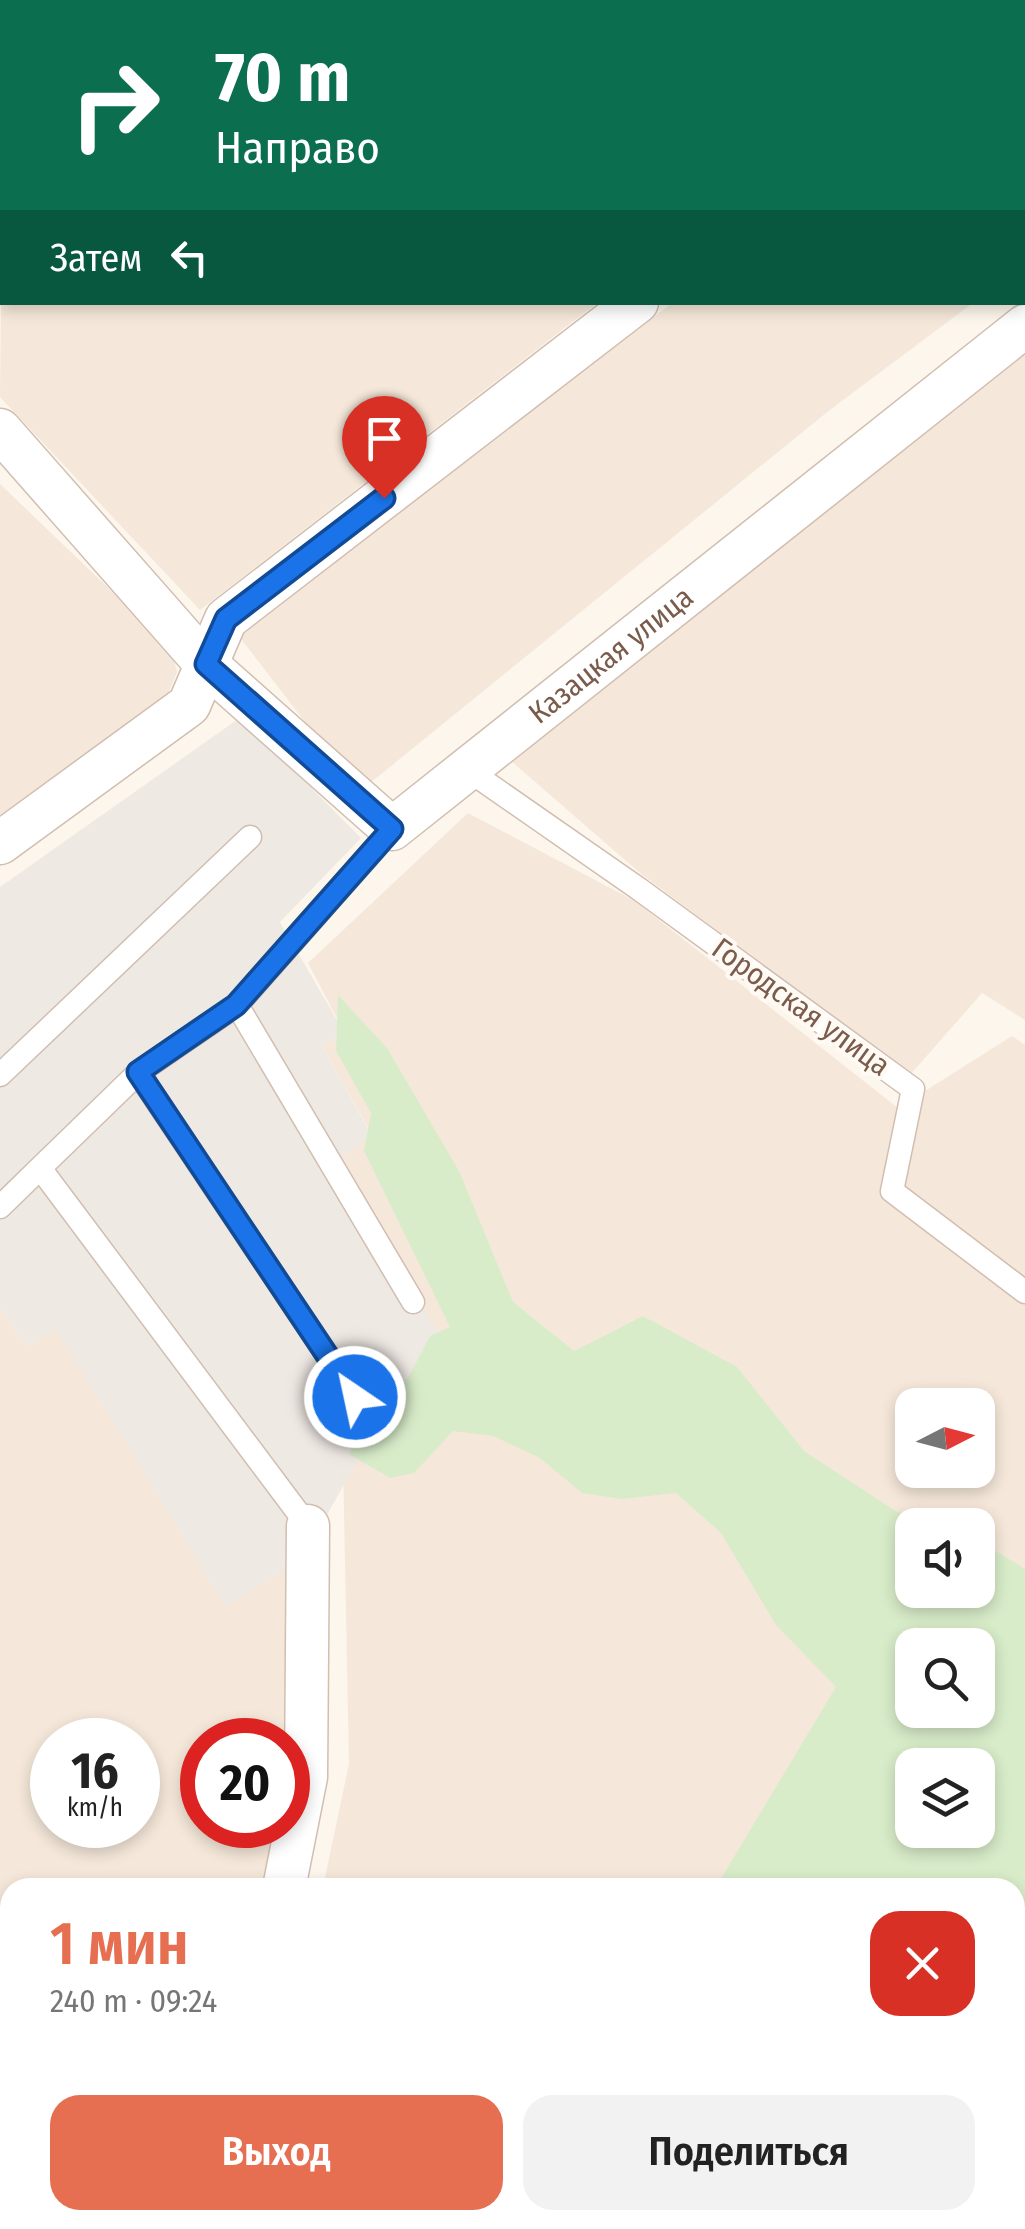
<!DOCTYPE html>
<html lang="ru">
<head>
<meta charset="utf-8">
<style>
	body { margin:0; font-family:"Fira Sans Condensed",sans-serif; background:#f2f2f2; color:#222; height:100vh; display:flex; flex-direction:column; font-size:38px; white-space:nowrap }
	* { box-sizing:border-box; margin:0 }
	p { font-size:32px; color:#767676 }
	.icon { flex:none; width:55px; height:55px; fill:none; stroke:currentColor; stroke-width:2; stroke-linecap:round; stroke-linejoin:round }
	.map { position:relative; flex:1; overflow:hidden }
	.sheet { position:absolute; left:0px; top:1878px; width:1025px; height:352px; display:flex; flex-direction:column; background:#fff; border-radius:30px 30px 0 0; box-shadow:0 5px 15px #0003 }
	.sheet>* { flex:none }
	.hud { position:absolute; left:0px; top:0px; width:1025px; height:305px; box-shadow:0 5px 15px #0003; background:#0b6e4f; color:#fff; overflow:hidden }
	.needle { width:65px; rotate:84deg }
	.fabs { position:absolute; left:895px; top:1388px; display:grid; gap:20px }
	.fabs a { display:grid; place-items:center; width:100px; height:100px; border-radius:20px; background:#fff; box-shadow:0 5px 15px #0003; font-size:50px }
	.speed { position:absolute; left:30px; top:1718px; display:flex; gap:20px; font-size:50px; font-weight:700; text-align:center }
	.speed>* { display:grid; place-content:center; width:130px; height:130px; border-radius:50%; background:#fff; box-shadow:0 5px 15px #0003; line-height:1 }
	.speed small { font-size:25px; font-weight:400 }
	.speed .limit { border:15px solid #d22; background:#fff; color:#111 }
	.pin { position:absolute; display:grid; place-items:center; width:85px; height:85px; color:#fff; margin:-102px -42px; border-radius:50% 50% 50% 0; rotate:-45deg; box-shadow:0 0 10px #0007 }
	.pin .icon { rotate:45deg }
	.me { position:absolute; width:110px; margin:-55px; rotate:326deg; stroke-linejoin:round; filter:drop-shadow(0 0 8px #0008) }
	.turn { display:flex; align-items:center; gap:35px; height:210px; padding:0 50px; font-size:45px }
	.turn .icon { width:130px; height:130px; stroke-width:2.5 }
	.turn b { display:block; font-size:70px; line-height:85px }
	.then { display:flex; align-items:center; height:95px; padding:0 50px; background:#0003; gap:20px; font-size:38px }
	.round { display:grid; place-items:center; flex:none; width:105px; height:105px; border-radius:30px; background:#f2f2f2 }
	.head { display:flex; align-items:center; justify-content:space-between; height:170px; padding:0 50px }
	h1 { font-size:60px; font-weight:600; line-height:75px; color:#e76f51 }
	.button { display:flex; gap:20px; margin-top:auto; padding:20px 50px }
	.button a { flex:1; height:115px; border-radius:30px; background:#e76f51; color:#fff; font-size:40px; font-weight:600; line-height:115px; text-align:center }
	.button a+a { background:#f2f2f2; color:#222 }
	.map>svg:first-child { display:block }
</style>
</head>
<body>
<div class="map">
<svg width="1025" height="2229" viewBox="0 0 1025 2229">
	<rect width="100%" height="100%" fill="#fdf6ec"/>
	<path fill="#f5e8da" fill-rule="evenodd" d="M 290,0 L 991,0 L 287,2 Z
		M 2,218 L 2,302 L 597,303 L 200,610 L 0,397 Z
		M 672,303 L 973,303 L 831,409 L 359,792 L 238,635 Z
		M 1025,355 L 1025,1020 L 982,993 L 910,1075 L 640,873 L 503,754 Z
		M 0,484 L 171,648 L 177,672 L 168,694 L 0,815 Z
		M 468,813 L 635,901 L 898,1108 L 1012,1036 L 1025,1045 L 1025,2229 L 626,2229 L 618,2220 L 1015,2220 L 1015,1888 L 323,1887 L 349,1764 L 337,1159 L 372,1135 L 322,1046 L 344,1032 L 308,963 ZM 912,1405 L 978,1405 L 978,1470 L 912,1470 ZM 912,1525 L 978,1525 L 978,1590 L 912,1590 ZM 912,1645 L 978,1645 L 978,1710 L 912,1710 ZM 912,1765 L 978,1765 L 978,1830 L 912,1830 Z
		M 0,1308 L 27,1346 L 56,1328 L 226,1605 L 302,1559 L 288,1740 L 202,1740 L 202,1825 L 282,1825 L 267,1887 L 10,1888 L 10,2165 L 0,2158 ZM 52,1740 L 138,1740 L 138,1825 L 52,1825 Z
		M 180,2220 L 414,2220 L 415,2229 L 174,2229 Z
		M 451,2220 L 577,2220 L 586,2229 L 452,2229 Z"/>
	<path fill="#efe9e4" d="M 241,717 L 361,838 L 280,922 L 344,1032 L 322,1046 L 372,1136 L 337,1159 L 447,1348 L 367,1444 L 302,1559 L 226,1606 L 56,1329 L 27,1346 L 0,1308 L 0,887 Z"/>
	<path fill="#d8ecc9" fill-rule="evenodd" d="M 338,995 L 387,1048 L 459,1171 L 513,1302 L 574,1351 L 643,1316 L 737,1367 L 804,1451 L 897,1512 L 935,1525 L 912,1525 L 912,1590 L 978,1590 L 978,1540 L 1025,1569 L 1025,2229 L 935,2229 L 939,2220 L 1015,2220 L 1015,1888 L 716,1887 L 836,1687 L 776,1625 L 721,1533 L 676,1493 L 622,1499 L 582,1493 L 540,1458 L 493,1436 L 453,1431 L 414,1473 L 390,1478 L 349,1454 L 376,1399 L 408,1378 L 430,1336 L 450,1327 L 364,1151 L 371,1113 L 336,1051 ZM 912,1645 L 978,1645 L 978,1710 L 912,1710 ZM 912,1765 L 978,1765 L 978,1830 L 912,1830 Z"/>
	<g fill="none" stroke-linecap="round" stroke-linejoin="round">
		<defs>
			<path id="service" d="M 468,770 L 639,889 L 913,1089 L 892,1191 L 1025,1292
				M 237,1005 L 413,1302
				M 138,1073 L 355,1397
				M 0,1075 L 250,837
				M 40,1168 L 138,1073 L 237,1005 L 392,829
				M 0,1207 L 40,1168 L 308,1526
				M 0,2186 L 10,2194
				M 42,2220 L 53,2229"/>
			<g id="minor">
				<path d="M 76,2 L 79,0"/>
				<path d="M 266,2 L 269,0"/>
				<path d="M 1022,5 L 1025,3"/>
				<path d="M 0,60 L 2,58"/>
				<path d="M 0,201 L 2,199"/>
				<path id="s1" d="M 0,430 L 206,664 L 392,829 L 1025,326"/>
				<path d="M 0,843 L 189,705 L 226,619 L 637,302"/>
				<path d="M 284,1888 L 306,1777 L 308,1526"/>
				<path d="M 431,2220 L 432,2229"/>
				<path d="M 610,2220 L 618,2229"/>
				<path d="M 130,2229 L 136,2220"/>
			</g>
		</defs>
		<use href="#service" stroke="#d1beb0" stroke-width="25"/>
		<use href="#minor" stroke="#d1beb0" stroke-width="45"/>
		<use href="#service" stroke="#fff" stroke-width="22"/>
		<use href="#minor" stroke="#fff" stroke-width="42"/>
	</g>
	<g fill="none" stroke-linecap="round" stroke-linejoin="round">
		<defs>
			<path id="route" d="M 355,1397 L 138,1072 L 236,1005 L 392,829 L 206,664 L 226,619 L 384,498"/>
		</defs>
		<use href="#route" stroke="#114b97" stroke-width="25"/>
		<use href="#route" stroke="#1a73e8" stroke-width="18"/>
	</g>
	<g text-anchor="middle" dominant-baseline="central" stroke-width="8" stroke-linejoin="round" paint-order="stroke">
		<g font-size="30" fill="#7a5c4d" stroke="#fffaf3">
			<text stroke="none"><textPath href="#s1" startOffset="840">Казацкая улица</textPath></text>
			<text transform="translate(801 1007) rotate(36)">Городская улица</text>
		</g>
	</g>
</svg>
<div class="fabs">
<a><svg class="needle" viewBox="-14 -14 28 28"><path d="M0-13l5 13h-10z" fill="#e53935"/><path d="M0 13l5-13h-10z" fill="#767676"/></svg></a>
<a><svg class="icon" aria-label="sound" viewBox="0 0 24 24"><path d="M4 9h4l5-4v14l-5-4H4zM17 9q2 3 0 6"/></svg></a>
<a><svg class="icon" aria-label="search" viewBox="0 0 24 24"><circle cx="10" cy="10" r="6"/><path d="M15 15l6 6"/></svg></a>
<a><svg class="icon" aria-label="layers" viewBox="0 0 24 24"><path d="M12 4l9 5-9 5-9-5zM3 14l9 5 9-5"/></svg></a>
</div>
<div class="speed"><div>16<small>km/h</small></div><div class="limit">20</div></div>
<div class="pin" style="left:384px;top:498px;background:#d93025"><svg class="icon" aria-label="arrive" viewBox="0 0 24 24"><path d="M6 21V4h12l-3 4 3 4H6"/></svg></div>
<svg class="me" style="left:355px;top:1397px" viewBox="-20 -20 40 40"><circle r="17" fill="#1a73e8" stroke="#fff" stroke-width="3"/><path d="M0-11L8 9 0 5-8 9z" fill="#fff"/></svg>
<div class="hud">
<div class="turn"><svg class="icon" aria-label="right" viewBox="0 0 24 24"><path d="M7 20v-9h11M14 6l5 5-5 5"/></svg><div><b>70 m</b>Направо</div></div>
<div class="then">Затем<svg class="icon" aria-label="left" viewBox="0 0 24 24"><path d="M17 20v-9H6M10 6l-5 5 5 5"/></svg></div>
</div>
<section class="sheet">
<div class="head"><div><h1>1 мин</h1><p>240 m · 09:24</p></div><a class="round" style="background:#d93025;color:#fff"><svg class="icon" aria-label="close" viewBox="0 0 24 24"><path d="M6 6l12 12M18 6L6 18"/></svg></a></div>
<div class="button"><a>Выход</a><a>Поделиться</a></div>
</section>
</div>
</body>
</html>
